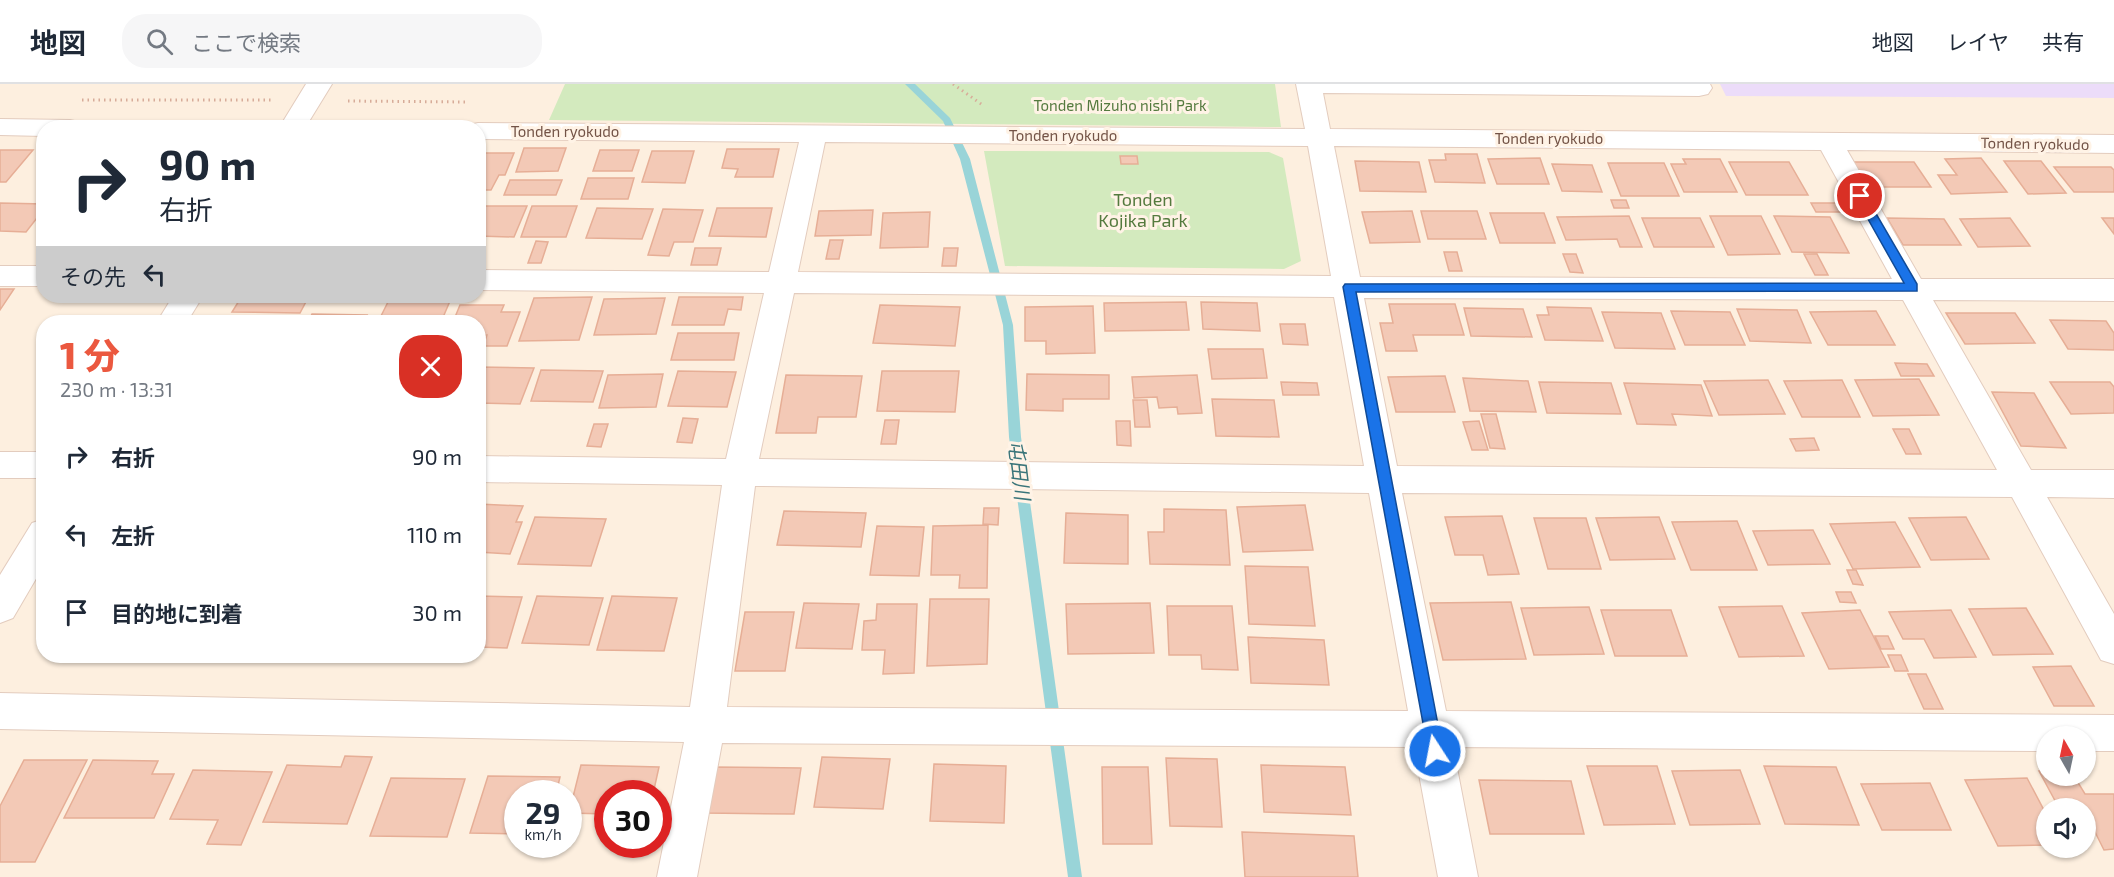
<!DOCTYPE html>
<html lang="ja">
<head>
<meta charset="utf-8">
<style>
	body { margin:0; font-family:"Exo 2","Noto Sans JP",sans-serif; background:#f6f6f7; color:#1f2937; height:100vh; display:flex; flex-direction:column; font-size:22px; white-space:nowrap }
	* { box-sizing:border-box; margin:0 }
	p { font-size:20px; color:#747a83 }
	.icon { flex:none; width:33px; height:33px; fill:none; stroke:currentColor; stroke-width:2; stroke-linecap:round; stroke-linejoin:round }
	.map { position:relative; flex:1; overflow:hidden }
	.sheet { position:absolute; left:36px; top:231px; width:450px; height:348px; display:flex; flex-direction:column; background:#fff; border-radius:24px; box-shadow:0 2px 4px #0004 }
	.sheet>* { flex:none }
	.guide { position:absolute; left:36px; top:36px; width:450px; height:183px; border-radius:24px; box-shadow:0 2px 4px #0004; background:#fff; color:#1f2937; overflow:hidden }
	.needle { width:39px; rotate:351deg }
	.controls { position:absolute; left:2036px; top:642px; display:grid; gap:12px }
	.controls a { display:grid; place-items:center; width:60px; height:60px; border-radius:50%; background:#fff; box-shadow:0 2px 4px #0004; font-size:30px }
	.speed { position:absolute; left:504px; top:696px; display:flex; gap:12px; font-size:30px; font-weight:700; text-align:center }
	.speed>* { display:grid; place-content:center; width:78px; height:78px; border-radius:50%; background:#fff; box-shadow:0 2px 4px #0004; line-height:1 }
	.speed small { font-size:15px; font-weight:400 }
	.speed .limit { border:9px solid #d22; background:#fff; color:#111 }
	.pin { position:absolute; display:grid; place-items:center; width:51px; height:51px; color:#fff; margin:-26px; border:3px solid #fff; border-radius:50%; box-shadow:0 2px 6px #0007 }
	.me { position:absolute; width:66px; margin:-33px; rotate:349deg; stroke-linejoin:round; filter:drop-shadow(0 0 4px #0008) }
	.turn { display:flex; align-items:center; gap:21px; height:126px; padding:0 24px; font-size:27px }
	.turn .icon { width:78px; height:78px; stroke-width:2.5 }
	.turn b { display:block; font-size:42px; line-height:51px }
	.then { display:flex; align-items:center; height:57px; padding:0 24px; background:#0003; gap:12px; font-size:22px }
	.round { display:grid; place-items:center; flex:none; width:63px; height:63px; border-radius:24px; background:#f6f6f7 }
	.headline { display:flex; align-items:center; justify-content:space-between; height:102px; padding:0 24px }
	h1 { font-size:36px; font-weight:800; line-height:45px; color:#eb583f }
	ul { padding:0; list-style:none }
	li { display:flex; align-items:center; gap:18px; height:78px; padding:0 24px }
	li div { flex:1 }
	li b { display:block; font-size:22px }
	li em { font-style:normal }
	header { display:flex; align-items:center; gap:36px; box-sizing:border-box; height:84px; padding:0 30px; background:#fff; border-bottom:2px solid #e0e1e3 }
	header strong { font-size:28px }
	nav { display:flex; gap:33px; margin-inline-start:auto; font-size:21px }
	.search { width:420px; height:54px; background:#f6f6f7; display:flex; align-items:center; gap:15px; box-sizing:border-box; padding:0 21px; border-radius:24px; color:#747a83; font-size:22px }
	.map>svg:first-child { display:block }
</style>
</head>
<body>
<header>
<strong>地図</strong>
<div class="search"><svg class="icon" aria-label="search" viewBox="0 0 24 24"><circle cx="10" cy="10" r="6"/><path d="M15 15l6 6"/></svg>ここで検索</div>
<nav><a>地図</a><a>レイヤ</a><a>共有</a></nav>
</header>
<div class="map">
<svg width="2114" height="793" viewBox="0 0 2114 793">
	<rect width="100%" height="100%" fill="#fdefdf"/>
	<path fill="#ecdcf9" d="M 1720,0 L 2114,0 L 2114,14 L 1726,12 Z"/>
	<path fill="#d3eabe" d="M 565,0 L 1275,0 L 1281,43 L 549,36 Z
		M 984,67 L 1269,68 L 1283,74 L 1301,177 L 1284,185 L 1005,182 Z"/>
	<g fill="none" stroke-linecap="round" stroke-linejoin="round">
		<path fill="#99d4d8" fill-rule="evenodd" d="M 905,0 L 915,0 L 950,34 L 970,75 L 1013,241 L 1021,353 L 1082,793 L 1068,793 L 1009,353 L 1003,241 L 960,75 L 943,37 Z"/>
	</g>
	<path fill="#f3c9b6" stroke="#e6ae96" stroke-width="1.5" d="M 524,64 L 566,64 L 558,87 L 516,88 Z
		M 727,65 L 779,65 L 773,93 L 735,93 L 738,85 L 722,84 Z
		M 0,66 L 33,66 L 6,98 L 0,98 Z
		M 600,66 L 639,66 L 632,87 L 593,87 Z
		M 652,67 L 694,67 L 685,99 L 642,98 Z
		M 478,69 L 514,69 L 505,91 L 499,91 L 491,106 L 478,106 Z
		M 1445,70 L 1477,70 L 1485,99 L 1435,98 L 1429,76 L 1446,76 Z
		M 1120,72 L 1137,72 L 1138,80 L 1121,80 Z
		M 1540,74 L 1549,100 L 1497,100 L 1488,75 Z
		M 1981,74 L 2007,108 L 1951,110 L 1938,91 L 1957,91 L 1945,75 Z
		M 1683,75 L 1720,75 L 1737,108 L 1684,108 L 1671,80 L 1686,80 Z
		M 1355,77 L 1419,78 L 1426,108 L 1360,107 Z
		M 2004,77 L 2041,77 L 2066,109 L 2028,110 Z
		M 1729,78 L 1789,78 L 1808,111 L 1746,111 Z
		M 1849,78 L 1914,78 L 1931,103 L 1865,103 Z
		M 1608,79 L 1664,79 L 1679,112 L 1621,112 Z
		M 1552,80 L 1592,81 L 1602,108 L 1562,107 Z
		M 2054,83 L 2111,83 L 2114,86 L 2114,108 L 2074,108 Z
		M 588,94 L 634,94 L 628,115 L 581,115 Z
		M 510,96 L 562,96 L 556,111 L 504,111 Z
		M 1611,116 L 1626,116 L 1629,124 L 1614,124 Z
		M 0,119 L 44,120 L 44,125 L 26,148 L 0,147 Z
		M 1811,119 L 1837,119 L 1842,128 L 1816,128 Z
		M 478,122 L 527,122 L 514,153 L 478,152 Z
		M 532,122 L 577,122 L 566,153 L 521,153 Z
		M 597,124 L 653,125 L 642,155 L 586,154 Z
		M 717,124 L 772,124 L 766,153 L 709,152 Z
		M 663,125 L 703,126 L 693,158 L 674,158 L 669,172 L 648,171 Z
		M 873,126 L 871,151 L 815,152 L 819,127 Z
		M 1412,127 L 1420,158 L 1370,159 L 1362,128 Z
		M 1421,127 L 1477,127 L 1486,155 L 1428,155 Z
		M 930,128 L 928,163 L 880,164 L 883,129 Z
		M 1490,129 L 1544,129 L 1555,159 L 1500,159 Z
		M 1629,132 L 1642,163 L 1620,163 L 1617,155 L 1566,156 L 1557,133 Z
		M 1710,132 L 1761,132 L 1780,170 L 1728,171 Z
		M 1774,132 L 1830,133 L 1849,169 L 1792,168 Z
		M 1642,134 L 1700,134 L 1714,163 L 1654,163 Z
		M 1887,134 L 1944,135 L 1961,161 L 1903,161 Z
		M 2010,134 L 2030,162 L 1978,163 L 1960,135 Z
		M 2102,134 L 2114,134 L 2114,150 Z
		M 830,156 L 843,156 L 839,175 L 826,175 Z
		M 536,157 L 548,158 L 541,179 L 528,179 Z
		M 695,164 L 721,164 L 717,181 L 691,181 Z
		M 944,164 L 958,164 L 956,182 L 942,182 Z
		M 1444,168 L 1457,168 L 1462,187 L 1449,187 Z
		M 1563,170 L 1576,170 L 1583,189 L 1570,188 Z
		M 1804,170 L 1817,170 L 1828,191 L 1815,191 Z
		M 0,205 L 14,205 L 0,226 Z
		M 242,212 L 309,212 L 300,229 L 232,228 Z
		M 391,212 L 420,212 L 418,217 L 450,217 L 441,238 L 378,238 Z
		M 592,213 L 579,256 L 519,257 L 534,214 Z
		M 679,213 L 743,213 L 741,226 L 728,225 L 724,241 L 672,241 Z
		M 665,214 L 656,250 L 594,251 L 604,215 Z
		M 1186,218 L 1189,246 L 1105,247 L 1104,219 Z
		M 1201,218 L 1257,219 L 1260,247 L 1203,245 Z
		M 1389,220 L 1455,220 L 1464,251 L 1413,251 L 1417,267 L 1386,267 L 1380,239 L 1393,239 Z
		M 460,221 L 504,221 L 501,228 L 520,228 L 507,262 L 483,262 L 487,251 L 478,251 L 478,238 L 453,238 Z
		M 880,221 L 960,223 L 955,262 L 873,259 Z
		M 1093,222 L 1095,269 L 1046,270 L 1046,257 L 1025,257 L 1025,223 Z
		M 1547,223 L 1591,224 L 1603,257 L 1545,256 L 1537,231 L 1549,231 Z
		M 1464,224 L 1523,225 L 1532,253 L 1471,252 Z
		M 1737,225 L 1797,226 L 1811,259 L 1750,257 Z
		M 1671,227 L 1730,228 L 1745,261 L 1685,261 Z
		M 1876,227 L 1895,261 L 1828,261 L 1810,228 Z
		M 1602,228 L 1661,229 L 1675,265 L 1615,264 Z
		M 1946,229 L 2015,229 L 2035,259 L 1965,260 Z
		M 312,230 L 367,231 L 363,238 L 308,238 Z
		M 231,232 L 296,233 L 293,238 L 227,238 Z
		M 2050,236 L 2106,237 L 2114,249 L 2114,266 L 2068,265 Z
		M 1280,240 L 1305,240 L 1308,261 L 1283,260 Z
		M 678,249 L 739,249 L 734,276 L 671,276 Z
		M 1208,265 L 1263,265 L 1267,294 L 1212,295 Z
		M 1895,279 L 1927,280 L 1934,292 L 1901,292 Z
		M 478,283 L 534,284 L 520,320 L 478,319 Z
		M 541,286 L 603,287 L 593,318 L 531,317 Z
		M 678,287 L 736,288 L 727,323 L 668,322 Z
		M 882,287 L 959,287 L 955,328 L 877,327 Z
		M 663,290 L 656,323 L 599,324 L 608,291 Z
		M 1027,290 L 1109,291 L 1109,315 L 1063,315 L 1063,327 L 1026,326 Z
		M 786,291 L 862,292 L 856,333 L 818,333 L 816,349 L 776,349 Z
		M 1197,291 L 1202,329 L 1178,330 L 1177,323 L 1159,324 L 1157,313 L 1134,314 L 1132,293 Z
		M 1445,292 L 1455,328 L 1396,328 L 1388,293 Z
		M 1463,294 L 1528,297 L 1536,328 L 1470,327 Z
		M 1919,295 L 1939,331 L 1873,332 L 1855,296 Z
		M 1768,296 L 1785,330 L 1719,331 L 1704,297 Z
		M 1842,296 L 1860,333 L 1802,333 L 1784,297 Z
		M 1281,298 L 1317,299 L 1319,311 L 1283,311 Z
		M 1539,298 L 1611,299 L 1621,330 L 1547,329 Z
		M 2050,298 L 2110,298 L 2114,303 L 2114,329 L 2071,330 Z
		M 1624,299 L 1701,301 L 1712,332 L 1672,330 L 1676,341 L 1637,340 Z
		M 1992,308 L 2034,309 L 2066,364 L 2021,362 Z
		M 1212,315 L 1274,316 L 1279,353 L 1216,352 Z
		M 1133,316 L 1147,316 L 1150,343 L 1135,343 Z
		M 1481,330 L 1496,330 L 1505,365 L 1490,364 Z
		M 683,334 L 698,335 L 692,359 L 677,358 Z
		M 885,336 L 899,336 L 896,360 L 881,360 Z
		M 1116,337 L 1130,337 L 1131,362 L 1117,361 Z
		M 1479,337 L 1488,366 L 1472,366 L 1463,338 Z
		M 594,340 L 608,340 L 601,363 L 587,362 Z
		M 1893,345 L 1909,345 L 1921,370 L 1906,370 Z
		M 1814,354 L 1819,366 L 1796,367 L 1790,355 Z
		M 478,420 L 523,422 L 516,438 L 522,438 L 510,470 L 478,468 Z
		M 1305,421 L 1313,466 L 1243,468 L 1237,423 Z
		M 984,424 L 999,424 L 998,441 L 983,440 Z
		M 1164,425 L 1226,426 L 1230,481 L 1150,480 L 1148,448 L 1164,448 Z
		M 784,427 L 866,429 L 861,463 L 777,461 Z
		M 1066,429 L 1128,431 L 1128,480 L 1064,479 Z
		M 1502,432 L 1519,490 L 1488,491 L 1483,471 L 1455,471 L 1445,433 Z
		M 535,433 L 606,435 L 591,482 L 518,480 Z
		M 1659,433 L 1675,475 L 1610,476 L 1596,434 Z
		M 1966,433 L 1989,475 L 1931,476 L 1909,434 Z
		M 1534,434 L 1586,434 L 1601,485 L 1548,485 Z
		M 1737,437 L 1757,486 L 1691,486 L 1672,438 Z
		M 1895,438 L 1920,483 L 1853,485 L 1830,440 Z
		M 988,441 L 987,504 L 959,504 L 960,491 L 931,491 L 933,442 Z
		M 877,442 L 924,443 L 919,492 L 870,491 Z
		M 1813,446 L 1830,480 L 1768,481 L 1753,447 Z
		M 1245,482 L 1308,483 L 1315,542 L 1249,540 Z
		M 1847,486 L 1856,486 L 1863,501 L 1853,500 Z
		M 1836,508 L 1851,508 L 1856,519 L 1840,518 Z
		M 478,512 L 522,513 L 507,564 L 478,563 Z
		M 537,512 L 603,514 L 589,561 L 522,559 Z
		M 612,512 L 677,514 L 664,567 L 597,566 Z
		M 930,515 L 989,515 L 987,580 L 927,582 Z
		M 1511,518 L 1526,575 L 1443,576 L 1430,519 Z
		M 804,519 L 859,520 L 852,565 L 796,564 Z
		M 1150,519 L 1154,569 L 1068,570 L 1066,520 Z
		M 877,520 L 917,520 L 914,589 L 883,590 L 885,566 L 862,566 L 864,537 L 876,536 Z
		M 1167,522 L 1232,522 L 1238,586 L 1202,585 L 1201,571 L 1169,571 Z
		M 1782,522 L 1804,572 L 1739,573 L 1719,523 Z
		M 1589,523 L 1604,570 L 1534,571 L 1521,524 Z
		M 2026,524 L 2053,570 L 1993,571 L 1969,525 Z
		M 1601,526 L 1671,526 L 1687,572 L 1615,572 Z
		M 1860,526 L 1889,583 L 1829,585 L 1802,529 Z
		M 1951,526 L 1976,573 L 1934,574 L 1924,555 L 1903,555 L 1889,528 Z
		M 745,528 L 794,528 L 785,587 L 735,587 Z
		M 1875,552 L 1888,552 L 1894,565 L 1881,565 Z
		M 1248,553 L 1324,556 L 1329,601 L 1251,599 Z
		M 1888,571 L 1901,571 L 1908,587 L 1895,587 Z
		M 2071,582 L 2094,622 L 2054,622 L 2033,583 Z
		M 1908,590 L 1926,590 L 1943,625 L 1924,625 Z
		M 345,672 L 372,673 L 347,740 L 263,738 L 287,681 L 341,683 Z
		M 822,673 L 890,675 L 883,725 L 814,723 Z
		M 1166,674 L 1217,675 L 1222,743 L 1170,742 Z
		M 24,676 L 87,676 L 35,778 L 0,778 L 0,722 Z
		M 93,676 L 158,677 L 152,690 L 174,690 L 154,734 L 64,734 Z
		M 934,680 L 1006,682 L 1004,739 L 930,737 Z
		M 581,681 L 659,683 L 653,710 L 608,710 L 608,730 L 569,729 Z
		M 1261,681 L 1345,683 L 1351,731 L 1264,728 Z
		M 1587,682 L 1657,682 L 1675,740 L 1604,741 Z
		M 1764,682 L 1836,683 L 1859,741 L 1785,740 Z
		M 713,683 L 801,684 L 794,730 L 705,729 Z
		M 1102,683 L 1148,683 L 1152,760 L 1103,760 Z
		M 193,686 L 272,688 L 241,761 L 207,760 L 218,736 L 170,735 Z
		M 1740,686 L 1760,740 L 1690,741 L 1672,687 Z
		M 2039,687 L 2046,687 L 2046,692 L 2074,692 L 2085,710 L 2114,710 L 2114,765 L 2104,766 L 2094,746 L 2085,747 L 2085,724 L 2059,724 Z
		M 488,692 L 560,693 L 556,710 L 518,710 L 518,750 L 470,749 Z
		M 391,694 L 465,695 L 447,753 L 370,752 Z
		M 2027,694 L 2046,730 L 2046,761 L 1998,762 L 1965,696 Z
		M 1479,696 L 1571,697 L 1584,750 L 1490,750 Z
		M 1930,699 L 1951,746 L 1882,746 L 1861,700 Z
		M 1242,748 L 1354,752 L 1358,793 L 1245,793 Z"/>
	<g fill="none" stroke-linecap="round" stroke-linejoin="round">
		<defs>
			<path id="minor" d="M 1296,0 L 1710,0 L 1712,4 L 1708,10 L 1699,12 L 1323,9 L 1330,45 L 2114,51 L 2114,69 L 1847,66 L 1921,195 L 2114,195 L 2114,217 L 1933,216 L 2031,386 L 2114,386 L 2114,414 L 2047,413 L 2114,530 L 2114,580 L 2101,576 L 2012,413 L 1402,409 L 1446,627 L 2114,631 L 2114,667 L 2085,667 L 2085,652 L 2046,652 L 2046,667 L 1453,663 L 1478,793 L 1438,793 L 1414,663 L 722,659 L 697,793 L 657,793 L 684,658 L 0,645 L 0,609 L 690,623 L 722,401 L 478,398 L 478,372 L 726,375 L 764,209 L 478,206 L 478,186 L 769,188 L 799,58 L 478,55 L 478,44 L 467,44 L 469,41 L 478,39 L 1305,45 ZM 825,58 L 1308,62 L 1331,192 L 798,188 ZM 1334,62 L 1821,66 L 1892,195 L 1360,193 ZM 794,209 L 1334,213 L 1364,382 L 759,375 ZM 1364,214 L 1903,216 L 1997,386 L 1397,382 ZM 755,402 L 1369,409 L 1408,627 L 727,623 Z
				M 0,35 L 70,36 L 79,38 L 83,44 L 44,44 L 44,52 L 0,51 Z
				M 0,182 L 44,182 L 44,202 L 0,202 Z
				M 0,368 L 44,368 L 44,394 L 0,394 Z"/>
			<path id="tertiary" d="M 306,0 L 332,0 L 305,44 L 279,44 Z
				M 173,212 L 203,212 L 187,238 L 157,238 Z
				M 44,435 L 44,481 L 13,534 L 0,539 L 0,491 L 32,439 Z"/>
		</defs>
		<use href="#minor" stroke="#e3ccbe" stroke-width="2"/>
		<use href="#tertiary" stroke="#e3ccbe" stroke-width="2"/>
		<path stroke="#d7ac99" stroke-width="3" stroke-dasharray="1.5 4" stroke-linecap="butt" d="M 953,0 L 984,22
			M 82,16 L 272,16
			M 348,17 L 469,18"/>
		<use href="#minor" fill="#fff" fill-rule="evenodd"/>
		<use href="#tertiary" fill="#fff" fill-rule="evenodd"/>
	</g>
	<path fill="#1a73e8" stroke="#114b97" stroke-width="1.5" d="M 1860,108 L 1864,109 L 1917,200 L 1917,207 L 1356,208 L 1443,667 L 1440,672 L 1435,675 L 1429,672 L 1343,203 L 1345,200 L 1904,199 L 1855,112 Z"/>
	<g text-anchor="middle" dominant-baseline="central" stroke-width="6" stroke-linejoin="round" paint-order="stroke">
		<g font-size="15" fill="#547a3e" stroke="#fff3e6">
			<text x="1120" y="21">Tonden Mizuho nishi Park</text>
		</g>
		<g font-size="15" fill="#735346" stroke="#fff3e6">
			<text x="565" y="47">Tonden ryokudo</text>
			<text x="1063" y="51">Tonden ryokudo</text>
			<text x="1549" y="54">Tonden ryokudo</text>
			<text transform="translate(2035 59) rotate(1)">Tonden ryokudo</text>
		</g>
		<g font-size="18" fill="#547a3e" stroke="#fff3e6">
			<text x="1143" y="115">Tonden<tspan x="1143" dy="21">Kojika Park</tspan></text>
		</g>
		<g font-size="20" font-style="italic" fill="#3a757a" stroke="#fff3e6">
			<text transform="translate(1020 386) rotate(83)">屯田川</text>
		</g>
	</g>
</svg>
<div class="controls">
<a><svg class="needle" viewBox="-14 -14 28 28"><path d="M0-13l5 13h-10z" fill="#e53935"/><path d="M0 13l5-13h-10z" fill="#747a83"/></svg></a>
<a><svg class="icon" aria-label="sound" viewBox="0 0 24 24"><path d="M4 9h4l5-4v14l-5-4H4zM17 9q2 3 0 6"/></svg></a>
</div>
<div class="speed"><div>29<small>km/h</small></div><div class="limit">30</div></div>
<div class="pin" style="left:1860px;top:112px;background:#d93025"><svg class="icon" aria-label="arrive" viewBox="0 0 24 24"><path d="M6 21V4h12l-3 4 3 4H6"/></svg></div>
<svg class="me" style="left:1435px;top:667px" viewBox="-20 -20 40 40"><circle r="17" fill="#1a73e8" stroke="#fff" stroke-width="3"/><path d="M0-11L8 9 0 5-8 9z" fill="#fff"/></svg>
<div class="guide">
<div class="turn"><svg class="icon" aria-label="right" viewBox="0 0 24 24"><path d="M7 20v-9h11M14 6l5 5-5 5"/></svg><div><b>90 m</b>右折</div></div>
<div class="then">その先<svg class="icon" aria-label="left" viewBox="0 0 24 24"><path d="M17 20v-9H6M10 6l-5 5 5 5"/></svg></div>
</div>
<section class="sheet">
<div class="headline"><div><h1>1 分</h1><p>230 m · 13:31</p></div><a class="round" style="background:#d93025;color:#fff"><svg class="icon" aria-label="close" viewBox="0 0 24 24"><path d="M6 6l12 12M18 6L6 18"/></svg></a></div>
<ul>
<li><svg class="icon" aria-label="right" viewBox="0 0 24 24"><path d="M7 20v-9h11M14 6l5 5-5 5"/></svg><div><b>右折</b></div><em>90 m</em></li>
<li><svg class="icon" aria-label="left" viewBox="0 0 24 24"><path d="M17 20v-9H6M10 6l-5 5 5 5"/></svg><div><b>左折</b></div><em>110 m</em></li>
<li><svg class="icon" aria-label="arrive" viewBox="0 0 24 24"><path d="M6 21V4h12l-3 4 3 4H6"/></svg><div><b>目的地に到着</b></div><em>30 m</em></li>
</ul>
</section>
</div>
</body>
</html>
